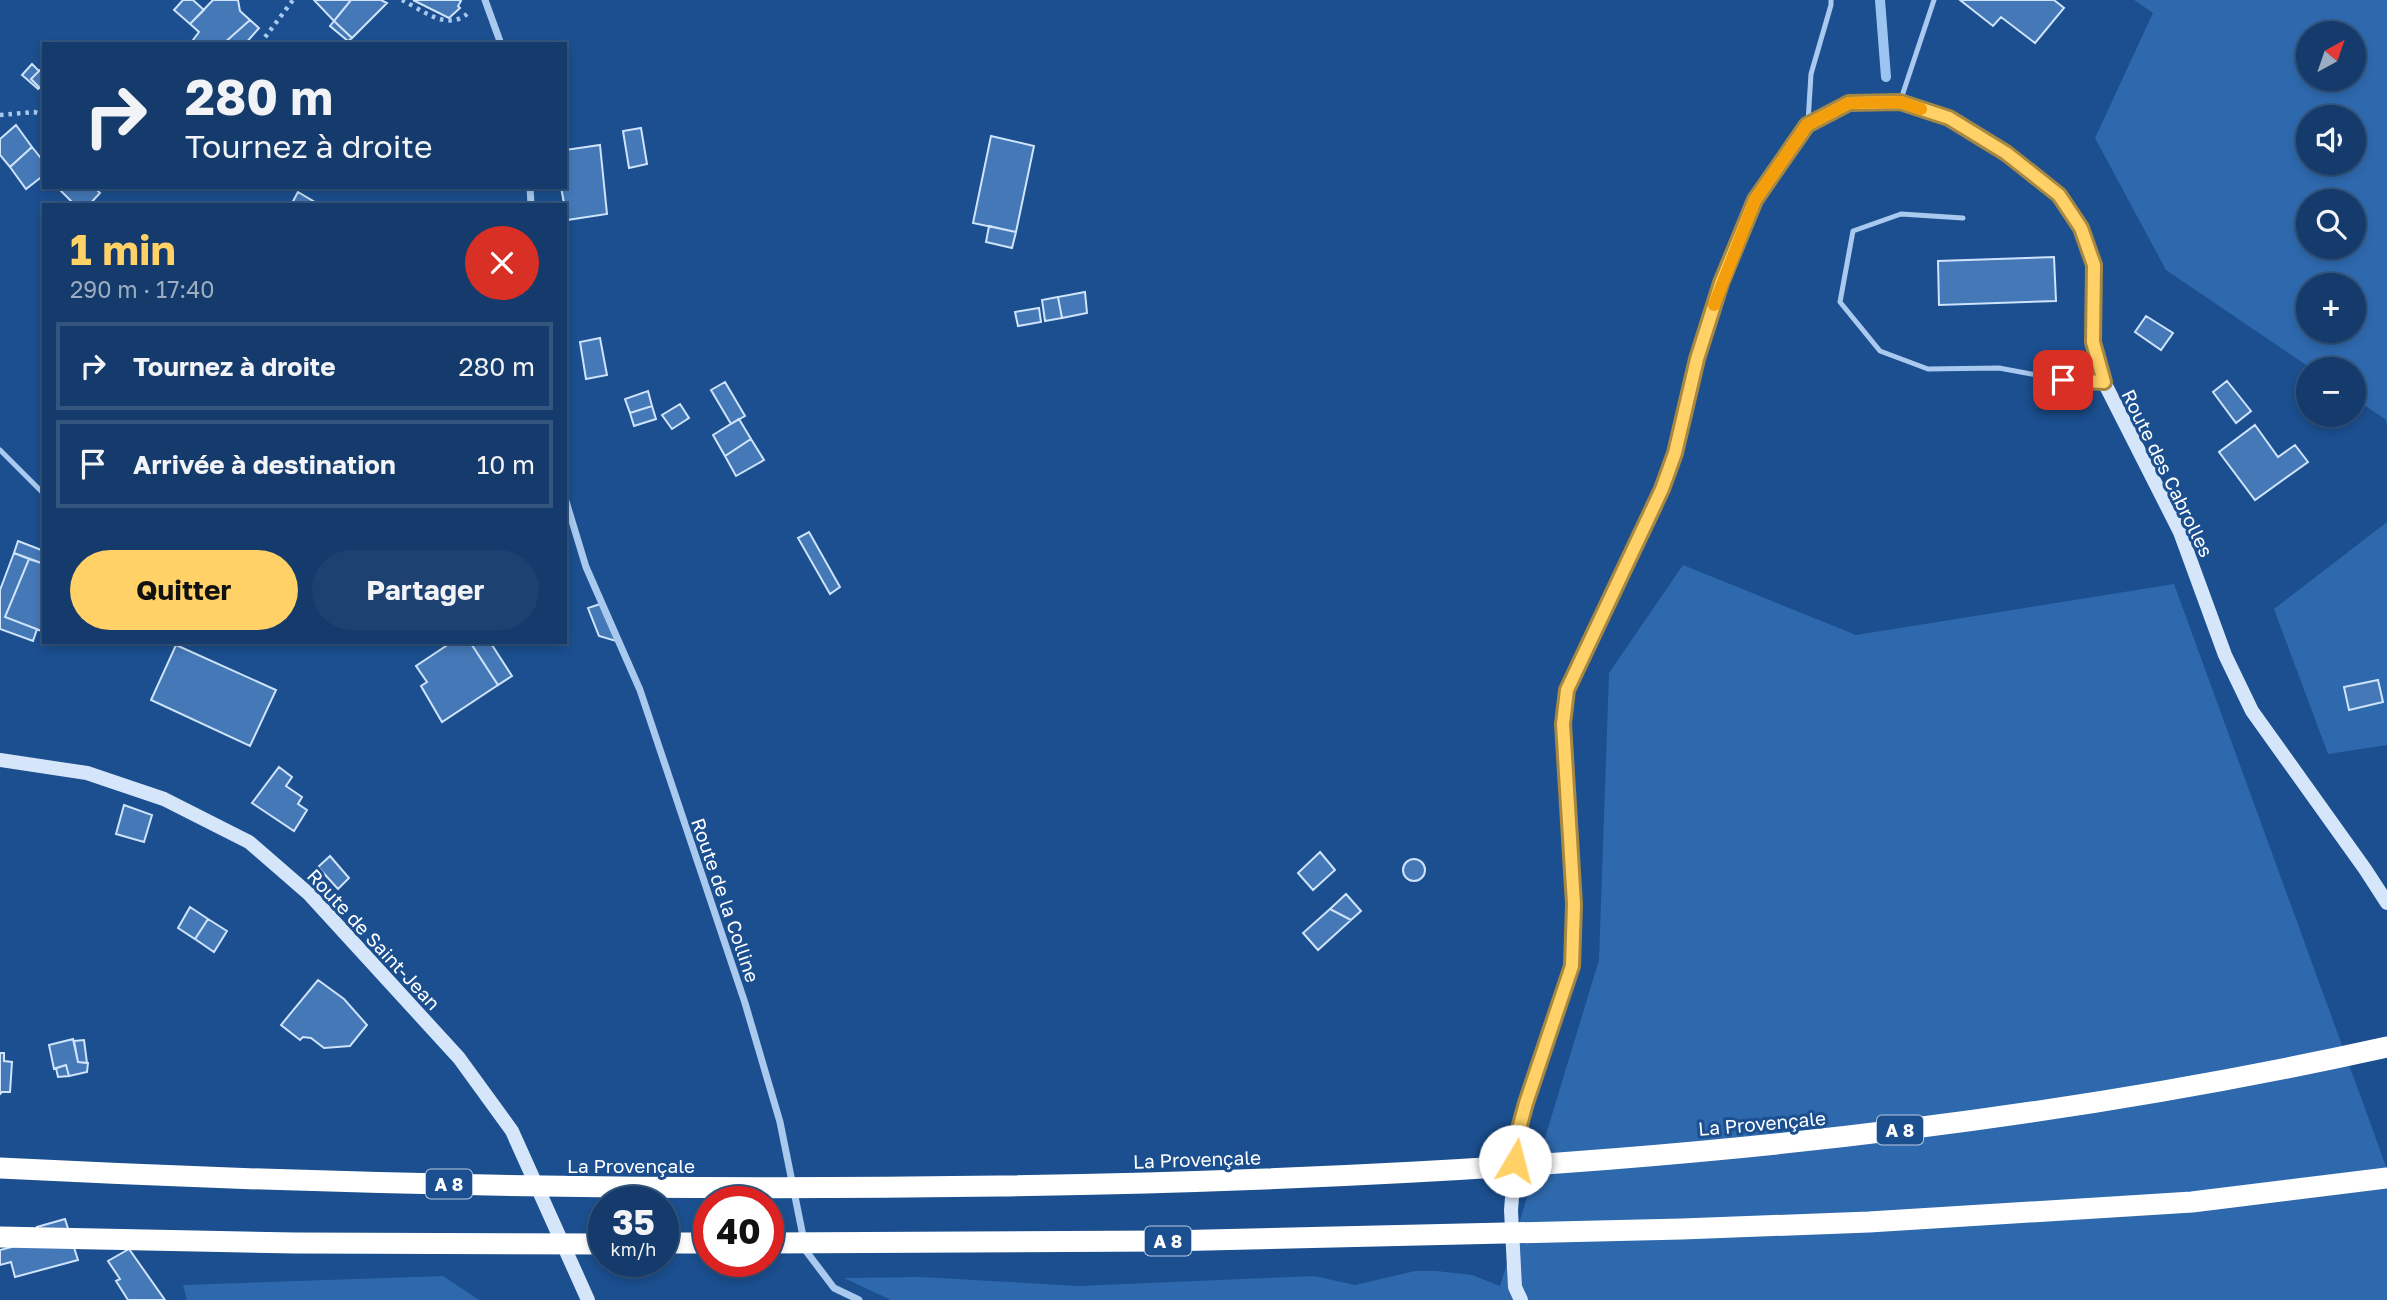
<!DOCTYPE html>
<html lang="fr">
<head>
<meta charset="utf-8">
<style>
	body { margin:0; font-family:"Golos Text",sans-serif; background:#1d4271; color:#f1f3f6; height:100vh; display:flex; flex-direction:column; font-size:26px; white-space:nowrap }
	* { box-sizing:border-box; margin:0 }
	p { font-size:23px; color:#9dadc1 }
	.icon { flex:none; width:38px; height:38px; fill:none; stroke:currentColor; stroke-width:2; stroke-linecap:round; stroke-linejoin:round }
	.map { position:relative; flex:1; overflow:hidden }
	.side { position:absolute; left:42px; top:203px; width:525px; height:441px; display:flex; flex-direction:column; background:#143b6b; border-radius:0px; box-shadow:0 4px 10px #0003,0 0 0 2px #33557e }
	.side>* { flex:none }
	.guide { position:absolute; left:42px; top:42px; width:525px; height:147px; border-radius:0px; box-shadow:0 4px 10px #0003,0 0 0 2px #33557e; background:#143b6b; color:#f1f3f6; overflow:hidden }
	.needle { width:46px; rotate:40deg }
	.controls { position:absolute; left:2296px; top:21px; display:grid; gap:14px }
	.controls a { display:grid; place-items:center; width:70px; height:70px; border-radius:50%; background:#143b6b; box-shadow:0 4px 10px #0003,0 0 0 2px #33557e; font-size:35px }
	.speed { position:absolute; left:588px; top:1186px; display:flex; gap:14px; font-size:35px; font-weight:700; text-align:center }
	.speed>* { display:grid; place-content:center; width:91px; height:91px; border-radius:50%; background:#143b6b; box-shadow:0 4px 10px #0003,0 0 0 2px #33557e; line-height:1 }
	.speed small { font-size:18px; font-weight:400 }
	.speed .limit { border:10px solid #d22; background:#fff; color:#111 }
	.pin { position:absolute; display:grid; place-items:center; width:60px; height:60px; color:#fff; margin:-30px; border-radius:14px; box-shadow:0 4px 10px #0006 }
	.me { position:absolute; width:77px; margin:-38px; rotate:8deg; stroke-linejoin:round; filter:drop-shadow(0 0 5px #0008) }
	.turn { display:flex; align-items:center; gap:24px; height:147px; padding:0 28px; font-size:32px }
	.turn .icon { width:91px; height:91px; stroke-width:2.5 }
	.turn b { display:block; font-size:49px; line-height:60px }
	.round { display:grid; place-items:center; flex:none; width:74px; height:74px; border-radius:37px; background:#1d4271 }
	.head { display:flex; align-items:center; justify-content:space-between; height:119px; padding:0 28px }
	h1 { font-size:42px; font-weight:700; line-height:52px; color:#ffd166 }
	.primary-button { display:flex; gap:14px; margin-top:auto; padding:14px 28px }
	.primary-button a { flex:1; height:80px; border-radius:42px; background:#ffd166; color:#111; font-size:28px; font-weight:700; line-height:80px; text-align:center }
	.primary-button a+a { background:#1d4271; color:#f1f3f6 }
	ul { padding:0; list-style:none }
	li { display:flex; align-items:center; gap:21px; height:88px; margin:0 14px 10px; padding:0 14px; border:4px solid #33557e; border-radius:0px }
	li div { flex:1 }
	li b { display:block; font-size:26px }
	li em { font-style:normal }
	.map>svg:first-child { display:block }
</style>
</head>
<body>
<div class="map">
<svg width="2387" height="1300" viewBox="0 0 2387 1300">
	<rect width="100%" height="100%" fill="#1b4f8f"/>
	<path fill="#2e69ad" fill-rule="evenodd" d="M 2134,0 L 2387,0 L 2387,429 L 2386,420 L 2354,398 L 2354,369 L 2312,369 L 2166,270 L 2095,138 L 2153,13 ZM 2308,33 L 2354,33 L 2354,79 L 2308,79 ZM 2308,117 L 2354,117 L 2354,163 L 2308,163 ZM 2308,201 L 2354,201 L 2354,247 L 2308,247 ZM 2308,285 L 2354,285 L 2354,331 L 2308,331 Z
		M 2387,522 L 2387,745 L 2328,754 L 2274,609 Z
		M 1683,565 L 1856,635 L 2174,584 L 2387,1169 L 2387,1300 L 891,1300 L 844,1278 L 920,1277 L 1079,1286 L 1314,1276 L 1355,1285 L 1415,1271 L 1436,1271 L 1472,1275 L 1500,1286 L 1599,960 L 1609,673 Z
		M 443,1276 L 479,1300 L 187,1300 L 183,1285 Z"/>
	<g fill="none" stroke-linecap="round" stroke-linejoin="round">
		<path stroke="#9cc4f0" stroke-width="10" d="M 1880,0 L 1886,77"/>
	</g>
	<path fill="#4478b7" stroke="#cfe3fa" stroke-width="2" d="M 183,0 L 193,0 L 204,10 L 190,24 L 174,10 Z
		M 213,0 L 238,0 L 240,11 L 250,20 L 223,44 L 190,44 L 199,32 L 190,24 Z
		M 314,0 L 351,0 L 334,21 Z
		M 351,0 L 381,0 L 387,3 L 352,38 L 334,21 Z
		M 413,0 L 459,0 L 461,1 L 458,6 L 460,8 L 449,18 Z
		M 1960,0 L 2054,0 L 2064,8 L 2035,43 L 2001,17 L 1993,26 Z
		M 250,20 L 259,28 L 245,44 L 223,44 Z
		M 334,21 L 352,38 L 348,41 L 330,26 Z
		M 32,64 L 39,71 L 31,79 L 39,87 L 38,89 L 22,75 Z
		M 40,70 L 44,73 L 44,92 L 31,79 Z
		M 16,125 L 32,147 L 10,167 L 0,155 L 0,139 Z
		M 641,128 L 647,164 L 629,168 L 623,131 Z
		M 991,136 L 1034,146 L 1016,232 L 973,223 Z
		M 600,145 L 607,214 L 567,220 L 561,187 L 565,187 L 565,150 Z
		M 32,147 L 44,162 L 44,175 L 26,189 L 10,167 Z
		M 57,187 L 94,187 L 100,193 L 89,205 L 75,205 Z
		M 298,192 L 318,204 L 291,205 Z
		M 989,226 L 1016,232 L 1012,248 L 986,242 Z
		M 2054,257 L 2056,301 L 1939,305 L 1938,261 Z
		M 1085,292 L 1087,313 L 1062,318 L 1058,297 Z
		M 1058,297 L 1062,318 L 1045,321 L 1042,300 Z
		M 1039,308 L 1041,322 L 1018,326 L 1015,312 Z
		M 2146,316 L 2173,333 L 2161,350 L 2135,332 Z
		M 600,338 L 607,375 L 586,379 L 580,342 Z
		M 2227,381 L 2251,411 L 2236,423 L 2213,392 Z
		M 725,382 L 745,416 L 731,424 L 711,390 Z
		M 648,391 L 652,406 L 630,413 L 625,399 Z
		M 680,404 L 689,418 L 672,429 L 662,415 Z
		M 652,406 L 656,419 L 634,426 L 630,413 Z
		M 739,419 L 751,439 L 725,456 L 713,435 Z
		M 2255,425 L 2278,457 L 2295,445 L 2308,462 L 2255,500 L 2219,452 Z
		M 751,439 L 764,460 L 736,476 L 725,456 Z
		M 809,532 L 840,587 L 830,594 L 798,538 Z
		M 18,541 L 44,551 L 44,564 L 14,553 Z
		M 14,553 L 29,559 L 5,617 L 37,629 L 33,641 L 0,629 L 0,590 Z
		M 29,559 L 44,564 L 44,632 L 5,617 Z
		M 600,604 L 616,641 L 599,636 L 588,608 Z
		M 452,642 L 470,642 L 498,685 L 442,722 L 421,686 L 427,682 L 416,666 Z
		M 470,642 L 490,642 L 512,676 L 498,685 Z
		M 176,645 L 276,690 L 250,746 L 151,700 Z
		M 2378,680 L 2383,702 L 2349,710 L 2344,687 Z
		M 279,767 L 292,777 L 286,786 L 302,797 L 298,804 L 307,810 L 294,831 L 252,803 Z
		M 124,805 L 152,815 L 144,842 L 116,834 Z
		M 1320,852 L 1335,870 L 1313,890 L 1298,873 Z
		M 330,856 L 349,878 L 338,889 L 318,867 Z
		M1403 870a11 11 0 1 1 22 0a11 11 0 1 1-22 0Z
		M 1346,894 L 1361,911 L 1351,920 L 1330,909 Z
		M 190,907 L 208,919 L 195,939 L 178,928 Z
		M 1330,909 L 1351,920 L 1318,950 L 1303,933 Z
		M 208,919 L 227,931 L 214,952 L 195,939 Z
		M 318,980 L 344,999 L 367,1025 L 350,1046 L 324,1048 L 311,1038 L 303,1037 L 300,1040 L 281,1025 Z
		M 73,1039 L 78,1062 L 88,1063 L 87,1072 L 69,1076 L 66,1065 L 54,1069 L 49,1045 Z
		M 84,1040 L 87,1063 L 78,1062 L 74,1041 Z
		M 0,1053 L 4,1053 L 4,1061 L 12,1062 L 10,1092 L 2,1092 L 0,1094 Z
		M 66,1065 L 69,1076 L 58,1077 L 56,1068 Z
		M 65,1219 L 78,1260 L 15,1277 L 11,1262 L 0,1265 L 0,1250 L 42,1239 L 37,1227 Z
		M 129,1249 L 165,1300 L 128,1300 L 116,1281 L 120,1279 L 108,1261 Z"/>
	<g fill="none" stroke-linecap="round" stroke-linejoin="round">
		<path stroke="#a9c9ee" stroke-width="4.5" stroke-dasharray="3.5 5" stroke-linecap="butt" d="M 402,0 C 422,10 447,31 467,14
			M 260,44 L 293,0
			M 0,115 L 34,112 L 44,115"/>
		<path stroke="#a9c9ee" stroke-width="5" d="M 1901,99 L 1934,0
			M 1808,122 L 1811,74 L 1831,5 L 1831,0
			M 1963,218 L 1901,214 L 1853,231 L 1840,302 L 1880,351 L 1928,369 L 1999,368 L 2063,380 L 2104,382
			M 0,450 L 44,494"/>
		<path stroke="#a9c9ee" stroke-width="7" d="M 485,0 L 501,44
			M 530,187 L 531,205
			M 565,498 L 586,567 L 640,690 L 745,1003 L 780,1122 L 806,1251 L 834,1288 L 859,1300"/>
		<path stroke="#d6e6fa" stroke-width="14" d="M 0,760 L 87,773 L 164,799 L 249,842 L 309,894 L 459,1058 L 512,1131 L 588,1300
			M 1521,1300 L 1515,1287 L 1511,1210 L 1517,1136 L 1572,966 L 1574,904 L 1563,724 L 1567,690 L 1655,508 L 1675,453 L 1697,359 L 1721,283 L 1755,200 L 1807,125 L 1849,103 L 1900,102 L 1949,118 L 2005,153 L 2059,195 L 2081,228 L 2093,265 L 2093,342 L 2104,382 L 2180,532 L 2225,655 L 2252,711 L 2365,869 L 2387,903"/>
		<path stroke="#fff" stroke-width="21" d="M 0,1168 C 333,1185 666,1191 999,1186 C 1464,1179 1932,1148 2387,1047
			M 0,1237 L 295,1243 L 604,1244
			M 663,1243 L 709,1243
			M 768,1243 L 1165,1241 L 1682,1229 L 1869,1222 L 2192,1202 L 2387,1178"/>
	</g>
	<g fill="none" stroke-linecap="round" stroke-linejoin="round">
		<defs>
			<path id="route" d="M 1515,1161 L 1517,1136 L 1526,1103 L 1572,966 L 1574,904 L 1563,724 L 1567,690 L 1662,489 L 1675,453 L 1697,359 L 1721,283 L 1755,200 L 1807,125 L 1849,103 L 1900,102 L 1949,118 L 2006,153 L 2059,195 L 2081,228 L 2094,265 L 2093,342 L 2104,382 L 2063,380"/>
		</defs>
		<use href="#route" stroke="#a68842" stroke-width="18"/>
		<use href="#route" stroke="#ffd166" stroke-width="12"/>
		<path stroke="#f59e0b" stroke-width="12" d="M 1714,305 L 1755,200 L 1807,125 L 1849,103 L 1900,102 L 1921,109"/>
	</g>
	<g text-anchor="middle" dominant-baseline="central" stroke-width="6" stroke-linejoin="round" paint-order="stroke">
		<g fill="#1b4f8f" stroke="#bbcadd" stroke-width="2">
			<rect x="1877" y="1115.5" width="46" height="29" rx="5"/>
			<rect x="426" y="1169.5" width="46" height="29" rx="5"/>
			<rect x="1145" y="1226.5" width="46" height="29" rx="5"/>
		</g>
		<g font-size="18" font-weight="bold" fill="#fff">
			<text x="1900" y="1130">A 8</text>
			<text x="449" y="1184">A 8</text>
			<text x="1168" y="1241">A 8</text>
		</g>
		<g font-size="19" fill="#fff" stroke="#1b4f8f">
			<text transform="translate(2168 473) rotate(64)">Route des Cabrolles</text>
			<text transform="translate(726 900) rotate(71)">Route de la Colline</text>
			<text transform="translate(374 939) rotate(47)">Route de Saint-Jean</text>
			<text transform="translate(1762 1123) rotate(-5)">La Provençale</text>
			<text transform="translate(1197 1159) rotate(-2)">La Provençale</text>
			<text x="631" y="1165">La Provençale</text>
		</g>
	</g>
</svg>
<div class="controls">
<a><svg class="needle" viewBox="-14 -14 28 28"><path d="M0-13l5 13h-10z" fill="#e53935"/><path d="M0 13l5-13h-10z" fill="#9dadc1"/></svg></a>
<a><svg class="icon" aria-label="sound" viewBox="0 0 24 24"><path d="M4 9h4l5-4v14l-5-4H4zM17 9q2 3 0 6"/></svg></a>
<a><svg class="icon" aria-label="search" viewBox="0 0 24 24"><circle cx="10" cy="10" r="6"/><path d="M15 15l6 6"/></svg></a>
<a>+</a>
<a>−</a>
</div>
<div class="speed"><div>35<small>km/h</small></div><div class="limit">40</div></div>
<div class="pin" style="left:2063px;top:380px;background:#d93025"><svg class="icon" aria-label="arrive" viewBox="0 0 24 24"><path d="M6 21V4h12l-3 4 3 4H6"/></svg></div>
<svg class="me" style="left:1515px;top:1161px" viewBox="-20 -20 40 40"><circle r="19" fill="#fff"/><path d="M0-13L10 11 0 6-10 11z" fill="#ffd166"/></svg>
<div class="guide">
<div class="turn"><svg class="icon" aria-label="right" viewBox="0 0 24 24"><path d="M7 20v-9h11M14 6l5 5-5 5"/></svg><div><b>280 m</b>Tournez à droite</div></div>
</div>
<section class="side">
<div class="head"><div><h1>1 min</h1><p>290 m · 17:40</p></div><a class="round" style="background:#d93025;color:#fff"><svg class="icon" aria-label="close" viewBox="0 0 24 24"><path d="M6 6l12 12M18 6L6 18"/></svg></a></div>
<ul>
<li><svg class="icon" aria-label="right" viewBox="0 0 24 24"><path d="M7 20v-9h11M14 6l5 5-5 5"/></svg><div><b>Tournez à droite</b></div><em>280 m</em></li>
<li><svg class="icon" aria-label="arrive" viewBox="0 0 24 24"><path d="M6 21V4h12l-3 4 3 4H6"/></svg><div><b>Arrivée à destination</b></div><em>10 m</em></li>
</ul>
<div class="primary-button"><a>Quitter</a><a>Partager</a></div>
</section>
</div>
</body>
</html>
